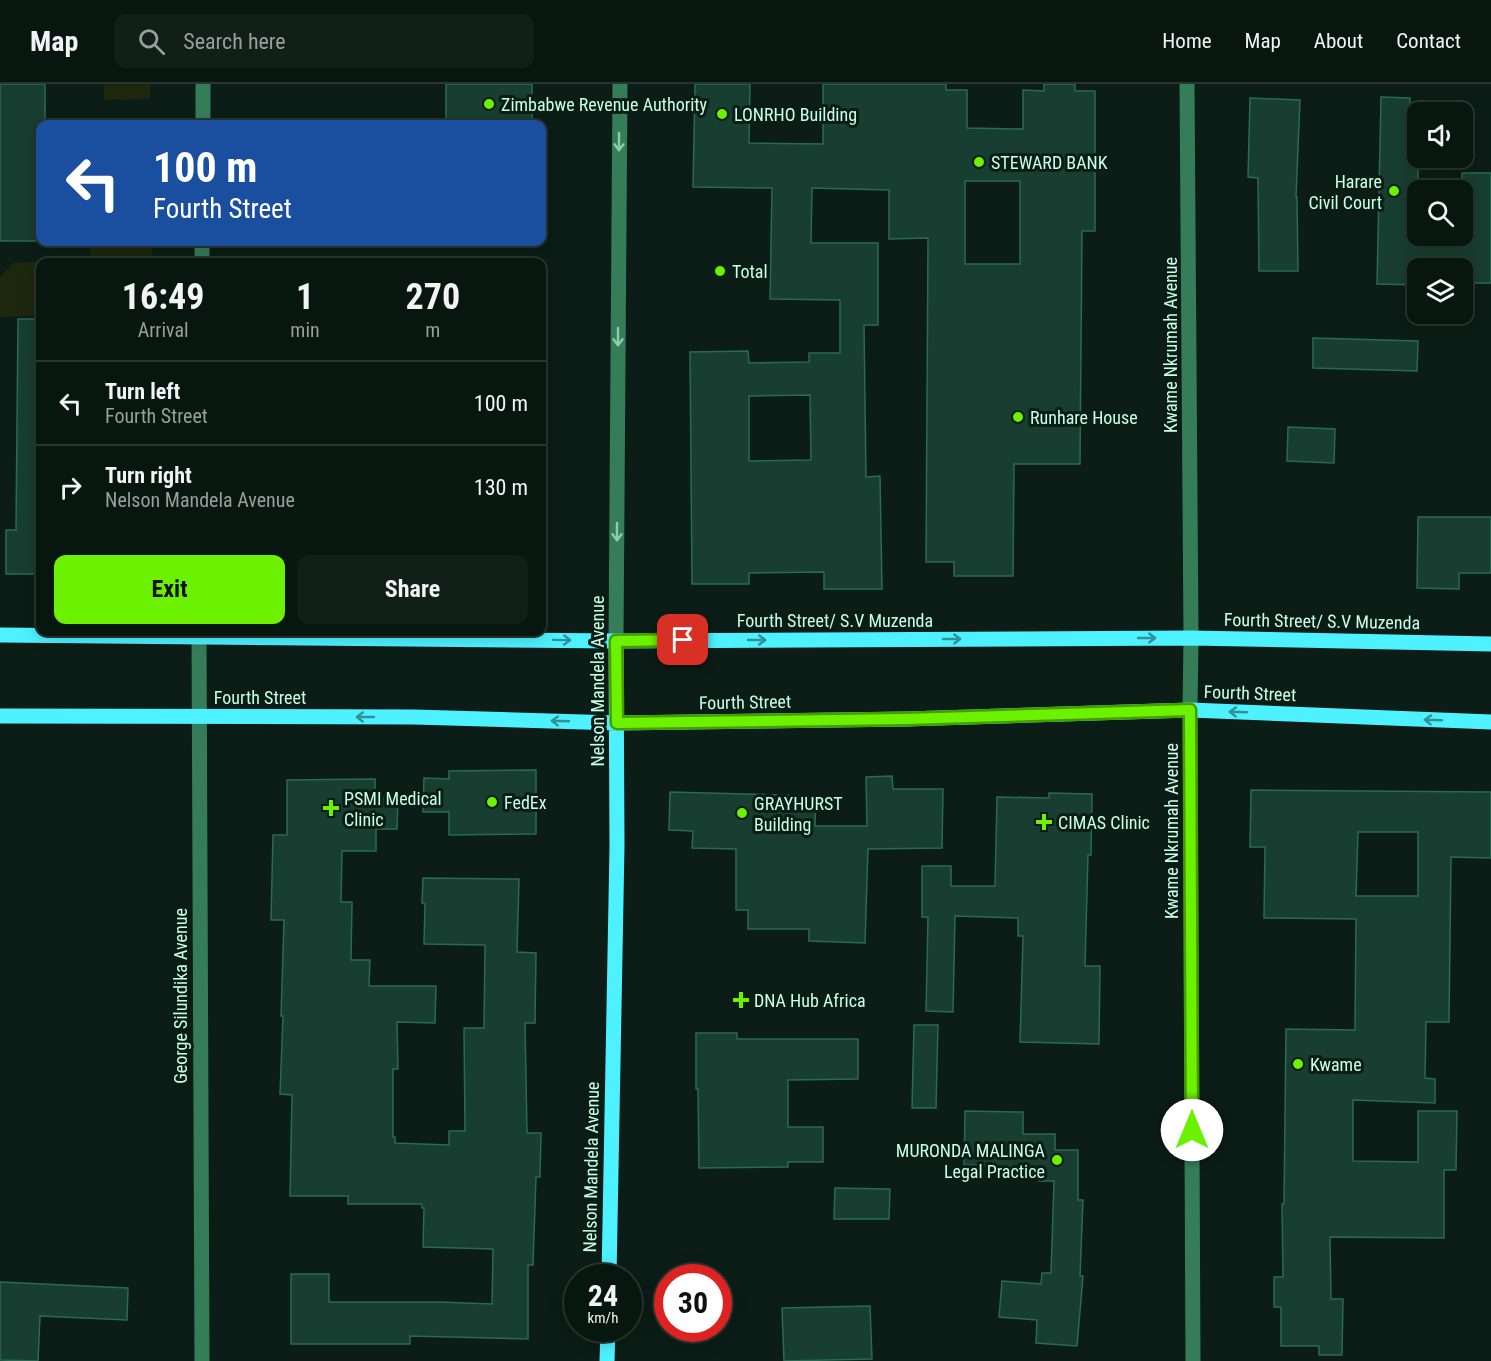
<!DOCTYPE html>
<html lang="en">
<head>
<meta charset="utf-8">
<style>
	body { margin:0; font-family:"Roboto Condensed",sans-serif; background:#111f19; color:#f1f3f6; height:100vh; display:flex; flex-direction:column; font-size:22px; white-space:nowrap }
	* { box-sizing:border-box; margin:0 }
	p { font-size:20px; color:#989f9f }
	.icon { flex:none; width:33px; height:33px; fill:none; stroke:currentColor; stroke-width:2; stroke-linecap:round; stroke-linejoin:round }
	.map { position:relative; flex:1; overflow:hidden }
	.sheet { position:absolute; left:36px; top:174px; width:510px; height:378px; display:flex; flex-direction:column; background:#081610; border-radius:12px; box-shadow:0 3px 15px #0003,0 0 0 2px #293530 }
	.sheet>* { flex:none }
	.guide { position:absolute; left:36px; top:36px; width:510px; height:126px; border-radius:12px; box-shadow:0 3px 15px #0003,0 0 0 2px #293530; background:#1a4fa0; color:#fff; overflow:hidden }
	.buttons { position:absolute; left:1407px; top:18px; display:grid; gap:12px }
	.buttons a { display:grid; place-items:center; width:66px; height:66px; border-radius:12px; background:#081610; box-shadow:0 3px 15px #0003,0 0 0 2px #293530; font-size:30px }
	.speed { position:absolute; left:564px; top:1180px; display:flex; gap:12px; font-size:30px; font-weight:700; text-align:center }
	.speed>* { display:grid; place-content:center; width:78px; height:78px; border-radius:50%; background:#081610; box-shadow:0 3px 15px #0003,0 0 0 2px #293530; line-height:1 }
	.speed small { font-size:15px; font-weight:400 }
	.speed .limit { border:9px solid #d22; background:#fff; color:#111 }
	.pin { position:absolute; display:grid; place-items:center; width:51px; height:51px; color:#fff; margin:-26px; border-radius:12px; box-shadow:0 3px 9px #0006 }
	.me { position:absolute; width:66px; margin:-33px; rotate:0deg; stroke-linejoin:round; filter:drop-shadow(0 0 4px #0008) }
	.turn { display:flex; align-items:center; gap:21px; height:126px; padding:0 18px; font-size:27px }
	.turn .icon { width:78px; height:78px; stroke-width:2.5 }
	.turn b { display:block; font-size:42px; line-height:51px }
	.eta { display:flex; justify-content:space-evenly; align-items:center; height:102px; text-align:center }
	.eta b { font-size:36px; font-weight:700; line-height:42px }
	.button { display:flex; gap:12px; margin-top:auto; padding:12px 18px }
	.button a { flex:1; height:69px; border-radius:12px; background:#6cf200; color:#111; font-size:24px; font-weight:700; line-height:69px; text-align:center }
	.button a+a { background:#111f19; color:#f1f3f6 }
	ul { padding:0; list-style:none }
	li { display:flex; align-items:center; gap:18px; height:84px; padding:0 18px; border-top:2px solid #293530 }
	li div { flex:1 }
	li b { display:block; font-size:22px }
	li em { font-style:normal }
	header { display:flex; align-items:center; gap:36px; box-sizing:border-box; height:84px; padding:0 30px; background:#081610; border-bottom:2px solid #293530 }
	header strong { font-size:28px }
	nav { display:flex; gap:33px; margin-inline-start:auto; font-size:21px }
	.search { width:420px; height:54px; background:#111f19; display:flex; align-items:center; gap:15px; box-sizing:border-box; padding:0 21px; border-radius:12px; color:#989f9f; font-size:22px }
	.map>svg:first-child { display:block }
</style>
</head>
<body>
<header>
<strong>Map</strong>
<div class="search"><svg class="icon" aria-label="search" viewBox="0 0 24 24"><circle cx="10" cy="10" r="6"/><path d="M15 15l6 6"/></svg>Search here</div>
<nav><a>Home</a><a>Map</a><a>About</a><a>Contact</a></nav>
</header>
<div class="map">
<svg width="1491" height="1277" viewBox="0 0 1491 1277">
	<rect width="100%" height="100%" fill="#0b1d16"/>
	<path fill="#1d270e" d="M 104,0 L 150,0 L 150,15 L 104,16 Z
		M 91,158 L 152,158 L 152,178 L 40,178 L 40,232 L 0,233 L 0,194 L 13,179 L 89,174 Z"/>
	<path fill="#173e31" stroke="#286b54" stroke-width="1.5" fill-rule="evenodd" d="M 0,0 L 45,0 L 45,40 L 40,40 L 40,157 L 0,157 Z
		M 446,0 L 532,0 L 532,40 L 446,40 Z
		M 695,0 L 750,0 L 749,59 L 823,60 L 823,0 L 946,0 L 946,6 L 967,6 L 967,44 L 1023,45 L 1023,6 L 1044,7 L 1044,0 L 1075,0 L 1075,7 L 1095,7 L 1095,147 L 1082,147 L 1080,380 L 1014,380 L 1013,492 L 954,492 L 954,478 L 926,478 L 928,154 L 889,155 L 889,106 L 812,104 L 811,159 L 878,159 L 878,241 L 864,241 L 866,393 L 880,392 L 882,505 L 824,505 L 824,488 L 749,489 L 749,500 L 692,500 L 690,268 L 748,267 L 749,279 L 809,278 L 809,269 L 840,269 L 840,216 L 770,215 L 772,104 L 693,103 ZM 965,97 L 1020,97 L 1020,180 L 965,180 ZM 810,311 L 811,376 L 749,377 L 749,312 Z
		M 1381,13 L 1410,14 L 1410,50 L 1418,50 L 1418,152 L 1462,152 L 1462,89 L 1491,89 L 1491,199 L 1462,199 L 1462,184 L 1418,184 L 1418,201 L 1377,200 Z
		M 1250,14 L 1300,16 L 1296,113 L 1297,113 L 1298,187 L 1259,187 L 1258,94 L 1248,93 Z
		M 18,235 L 40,235 L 40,490 L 6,490 L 6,446 L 16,446 Z
		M 1313,254 L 1418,257 L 1417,287 L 1313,284 Z
		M 1288,343 L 1335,345 L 1334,379 L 1287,377 Z
		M 1418,433 L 1491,433 L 1491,489 L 1459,489 L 1459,505 L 1417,504 Z
		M 536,686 L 536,750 L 449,751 L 449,728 L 423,728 L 424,694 L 449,695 L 449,687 Z
		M 892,692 L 893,705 L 943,705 L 942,764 L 868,765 L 865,859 L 809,857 L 809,845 L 748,845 L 748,826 L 736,826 L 736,765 L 692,764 L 693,747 L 669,746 L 670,708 L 816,712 L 815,742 L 867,742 L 866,693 Z
		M 375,695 L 375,714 L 398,715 L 397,745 L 376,745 L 376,767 L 342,767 L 341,818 L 352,818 L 351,876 L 370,876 L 369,902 L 436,902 L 435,939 L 397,938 L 398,985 L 393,985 L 393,1053 L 395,1053 L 395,1059 L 449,1061 L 449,1047 L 465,1047 L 464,944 L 484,944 L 485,861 L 424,860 L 425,820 L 422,819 L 423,794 L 519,795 L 517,868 L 536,869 L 535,939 L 525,939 L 527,1049 L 541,1049 L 540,1093 L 536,1093 L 533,1181 L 528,1181 L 528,1255 L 410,1252 L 410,1260 L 291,1260 L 291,1190 L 329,1190 L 329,1218 L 439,1218 L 492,1220 L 493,1165 L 423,1163 L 424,1124 L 422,1124 L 422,1120 L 348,1120 L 348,1112 L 290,1112 L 292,1011 L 280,1010 L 283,932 L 281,932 L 284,836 L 271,836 L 273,751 L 287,751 L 287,696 Z
		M 1251,706 L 1491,708 L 1491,774 L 1451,773 L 1449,938 L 1426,938 L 1425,994 L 1435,995 L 1435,1019 L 1353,1016 L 1353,1077 L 1418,1078 L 1418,1027 L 1457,1027 L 1456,1086 L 1444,1086 L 1444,1154 L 1330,1153 L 1331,1215 L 1343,1215 L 1342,1271 L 1319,1271 L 1319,1262 L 1281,1262 L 1281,1223 L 1274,1223 L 1274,1193 L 1283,1193 L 1282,1120 L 1284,1120 L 1286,945 L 1355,946 L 1356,835 L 1264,834 L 1265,763 L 1250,763 ZM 1358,748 L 1418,748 L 1418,812 L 1356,812 Z
		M 1049,709 L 1092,710 L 1091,771 L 1088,771 L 1085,882 L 1100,882 L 1099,960 L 1020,958 L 1023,852 L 1018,852 L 1018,834 L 955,832 L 953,928 L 926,927 L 928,833 L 922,833 L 922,782 L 951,782 L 951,802 L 995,802 L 997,713 L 1049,714 Z
		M 914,941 L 938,941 L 936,1024 L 912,1024 Z
		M 696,949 L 737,949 L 737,955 L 858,955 L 858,995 L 788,996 L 788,1043 L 823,1043 L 823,1078 L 788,1078 L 788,1083 L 699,1084 L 698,1005 L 696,1005 Z
		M 965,1027 L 1023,1028 L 1023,1050 L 1055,1050 L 1055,1066 L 1078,1066 L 1078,1116 L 1083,1116 L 1080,1192 L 1083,1192 L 1077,1262 L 1036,1259 L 1037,1236 L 999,1233 L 1002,1197 L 1041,1200 L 1042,1189 L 1051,1189 L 1054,1097 L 1039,1097 L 1039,1083 L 964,1081 Z
		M 835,1104 L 890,1105 L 889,1135 L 834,1135 Z
		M 0,1198 L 128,1204 L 127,1236 L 40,1232 L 38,1277 L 0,1276 Z
		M 870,1222 L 872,1275 L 784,1277 L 782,1224 Z"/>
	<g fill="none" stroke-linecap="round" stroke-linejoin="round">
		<path stroke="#357d58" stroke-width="15" d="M 1187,0 L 1191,554 L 1190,626 L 1193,1277
			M 203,40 L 203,0
			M 202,178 L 202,158
			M 199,548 L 202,1277
			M 616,557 L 620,0"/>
		<path stroke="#4ef1ff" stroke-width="15" d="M 0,551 L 616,557 L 1191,554 L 1491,560
			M 0,632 L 414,633 L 617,639 L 906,635 L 1190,626 L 1491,638
			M 609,1194 L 617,762 L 616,557
			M 607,1277 L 608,1245"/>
	</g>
	<defs><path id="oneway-shaft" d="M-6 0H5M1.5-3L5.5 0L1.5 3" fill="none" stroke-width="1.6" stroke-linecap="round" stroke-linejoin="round" transform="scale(1.5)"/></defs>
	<g stroke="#8dcbae">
		<use href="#oneway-shaft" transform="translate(619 58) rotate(90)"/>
		<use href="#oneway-shaft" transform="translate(618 253) rotate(90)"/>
		<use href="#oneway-shaft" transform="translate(617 448) rotate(90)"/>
	</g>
	<g stroke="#309296">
		<use href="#oneway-shaft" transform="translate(1147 554)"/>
		<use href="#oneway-shaft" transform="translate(952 555)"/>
		<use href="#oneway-shaft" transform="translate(562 556) rotate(1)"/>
		<use href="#oneway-shaft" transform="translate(757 556)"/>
		<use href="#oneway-shaft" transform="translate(1238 628) rotate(-178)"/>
		<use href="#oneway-shaft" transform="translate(365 633) rotate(-180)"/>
		<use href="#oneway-shaft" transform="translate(1433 636) rotate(-178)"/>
		<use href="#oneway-shaft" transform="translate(560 637) rotate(-178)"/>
	</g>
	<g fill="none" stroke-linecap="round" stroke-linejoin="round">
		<defs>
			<path id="route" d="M 683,556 L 616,557 L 617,639 L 906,635 L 1190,626 L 1192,1046"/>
		</defs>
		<use href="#route" stroke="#469d00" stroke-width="15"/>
		<use href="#route" stroke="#6cf200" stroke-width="10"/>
	</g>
	<g fill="#6cf200" stroke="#0b1d16" stroke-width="2">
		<circle cx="489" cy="20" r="6"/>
		<circle cx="722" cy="30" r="6"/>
		<circle cx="979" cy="78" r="6"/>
		<circle cx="1394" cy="107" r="6"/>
		<circle cx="720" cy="187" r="6"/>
		<circle cx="1018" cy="333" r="6"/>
		<circle cx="492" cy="718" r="6"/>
		<path d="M328 715h6v6h6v6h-6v6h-6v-6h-6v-6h6z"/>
		<circle cx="742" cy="729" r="6"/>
		<path d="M1041 729h6v6h6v6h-6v6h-6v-6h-6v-6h6z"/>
		<path d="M738 907h6v6h6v6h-6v6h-6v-6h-6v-6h6z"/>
		<circle cx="1298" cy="980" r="6"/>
		<circle cx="1057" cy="1076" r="6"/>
	</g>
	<g text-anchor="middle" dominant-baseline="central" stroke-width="6" stroke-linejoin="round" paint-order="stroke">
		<g font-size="18" fill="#c7ffe7" stroke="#0b1d16" text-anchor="start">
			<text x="501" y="20">Zimbabwe Revenue Authority</text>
			<text x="734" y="30">LONRHO Building</text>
			<text x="991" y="78">STEWARD BANK</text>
			<text x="1382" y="97" text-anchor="end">Harare<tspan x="1382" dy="21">Civil Court</tspan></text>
			<text x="732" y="187">Total</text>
			<text x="1030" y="333">Runhare House</text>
			<text x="344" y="714">PSMI Medical<tspan x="344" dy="21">Clinic</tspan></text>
			<text x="504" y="718">FedEx</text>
			<text x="754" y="719">GRAYHURST<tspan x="754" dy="21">Building</tspan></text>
			<text x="1058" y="738">CIMAS Clinic</text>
			<text x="754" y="916">DNA Hub Africa</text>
			<text x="1310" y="980">Kwame</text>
			<text x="1045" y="1066" text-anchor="end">MURONDA MALINGA<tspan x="1045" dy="21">Legal Practice</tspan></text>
		</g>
		<g font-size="18" fill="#c7ffe7" stroke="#0b1d16">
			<text transform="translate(1170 261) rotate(-90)">Kwame Nkrumah Avenue</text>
			<text x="835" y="536">Fourth Street/ S.V Muzenda</text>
			<text transform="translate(1322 537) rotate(1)">Fourth Street/ S.V Muzenda</text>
			<text transform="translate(597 597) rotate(-90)">Nelson Mandela Avenue</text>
			<text transform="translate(1250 609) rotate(2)">Fourth Street</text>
			<text x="260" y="613">Fourth Street</text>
			<text transform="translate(745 618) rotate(-1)">Fourth Street</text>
			<text transform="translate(1171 747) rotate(-90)">Kwame Nkrumah Avenue</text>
			<text transform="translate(180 912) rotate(-90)">George Silundika Avenue</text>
			<text transform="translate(591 1083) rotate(-89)">Nelson Mandela Avenue</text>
		</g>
	</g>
</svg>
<div class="buttons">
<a><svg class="icon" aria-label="sound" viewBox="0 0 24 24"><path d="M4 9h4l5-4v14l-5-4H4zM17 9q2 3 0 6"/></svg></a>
<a><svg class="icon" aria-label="search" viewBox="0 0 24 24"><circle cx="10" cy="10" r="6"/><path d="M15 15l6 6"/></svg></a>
<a><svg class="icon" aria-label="layers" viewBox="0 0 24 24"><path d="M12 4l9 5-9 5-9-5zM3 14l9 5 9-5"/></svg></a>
</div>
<div class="speed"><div>24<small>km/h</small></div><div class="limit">30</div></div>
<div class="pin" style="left:683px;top:556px;background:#d93025"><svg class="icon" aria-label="arrive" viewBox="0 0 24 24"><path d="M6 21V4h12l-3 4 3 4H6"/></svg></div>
<svg class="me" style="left:1192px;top:1046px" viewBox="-20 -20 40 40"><circle r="19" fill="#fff"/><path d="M0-13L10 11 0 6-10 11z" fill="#6cf200"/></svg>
<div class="guide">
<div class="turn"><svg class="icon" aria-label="left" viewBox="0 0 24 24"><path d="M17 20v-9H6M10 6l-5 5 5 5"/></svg><div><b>100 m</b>Fourth Street</div></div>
</div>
<section class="sheet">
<div class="eta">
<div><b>16:49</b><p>Arrival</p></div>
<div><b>1</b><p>min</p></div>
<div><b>270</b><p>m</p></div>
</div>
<ul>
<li><svg class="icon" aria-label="left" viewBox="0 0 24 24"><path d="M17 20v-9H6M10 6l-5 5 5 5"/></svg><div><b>Turn left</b><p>Fourth Street</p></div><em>100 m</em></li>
<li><svg class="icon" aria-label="right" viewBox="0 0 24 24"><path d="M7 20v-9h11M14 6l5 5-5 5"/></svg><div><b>Turn right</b><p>Nelson Mandela Avenue</p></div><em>130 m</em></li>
</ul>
<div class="button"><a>Exit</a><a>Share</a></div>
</section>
</div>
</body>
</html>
